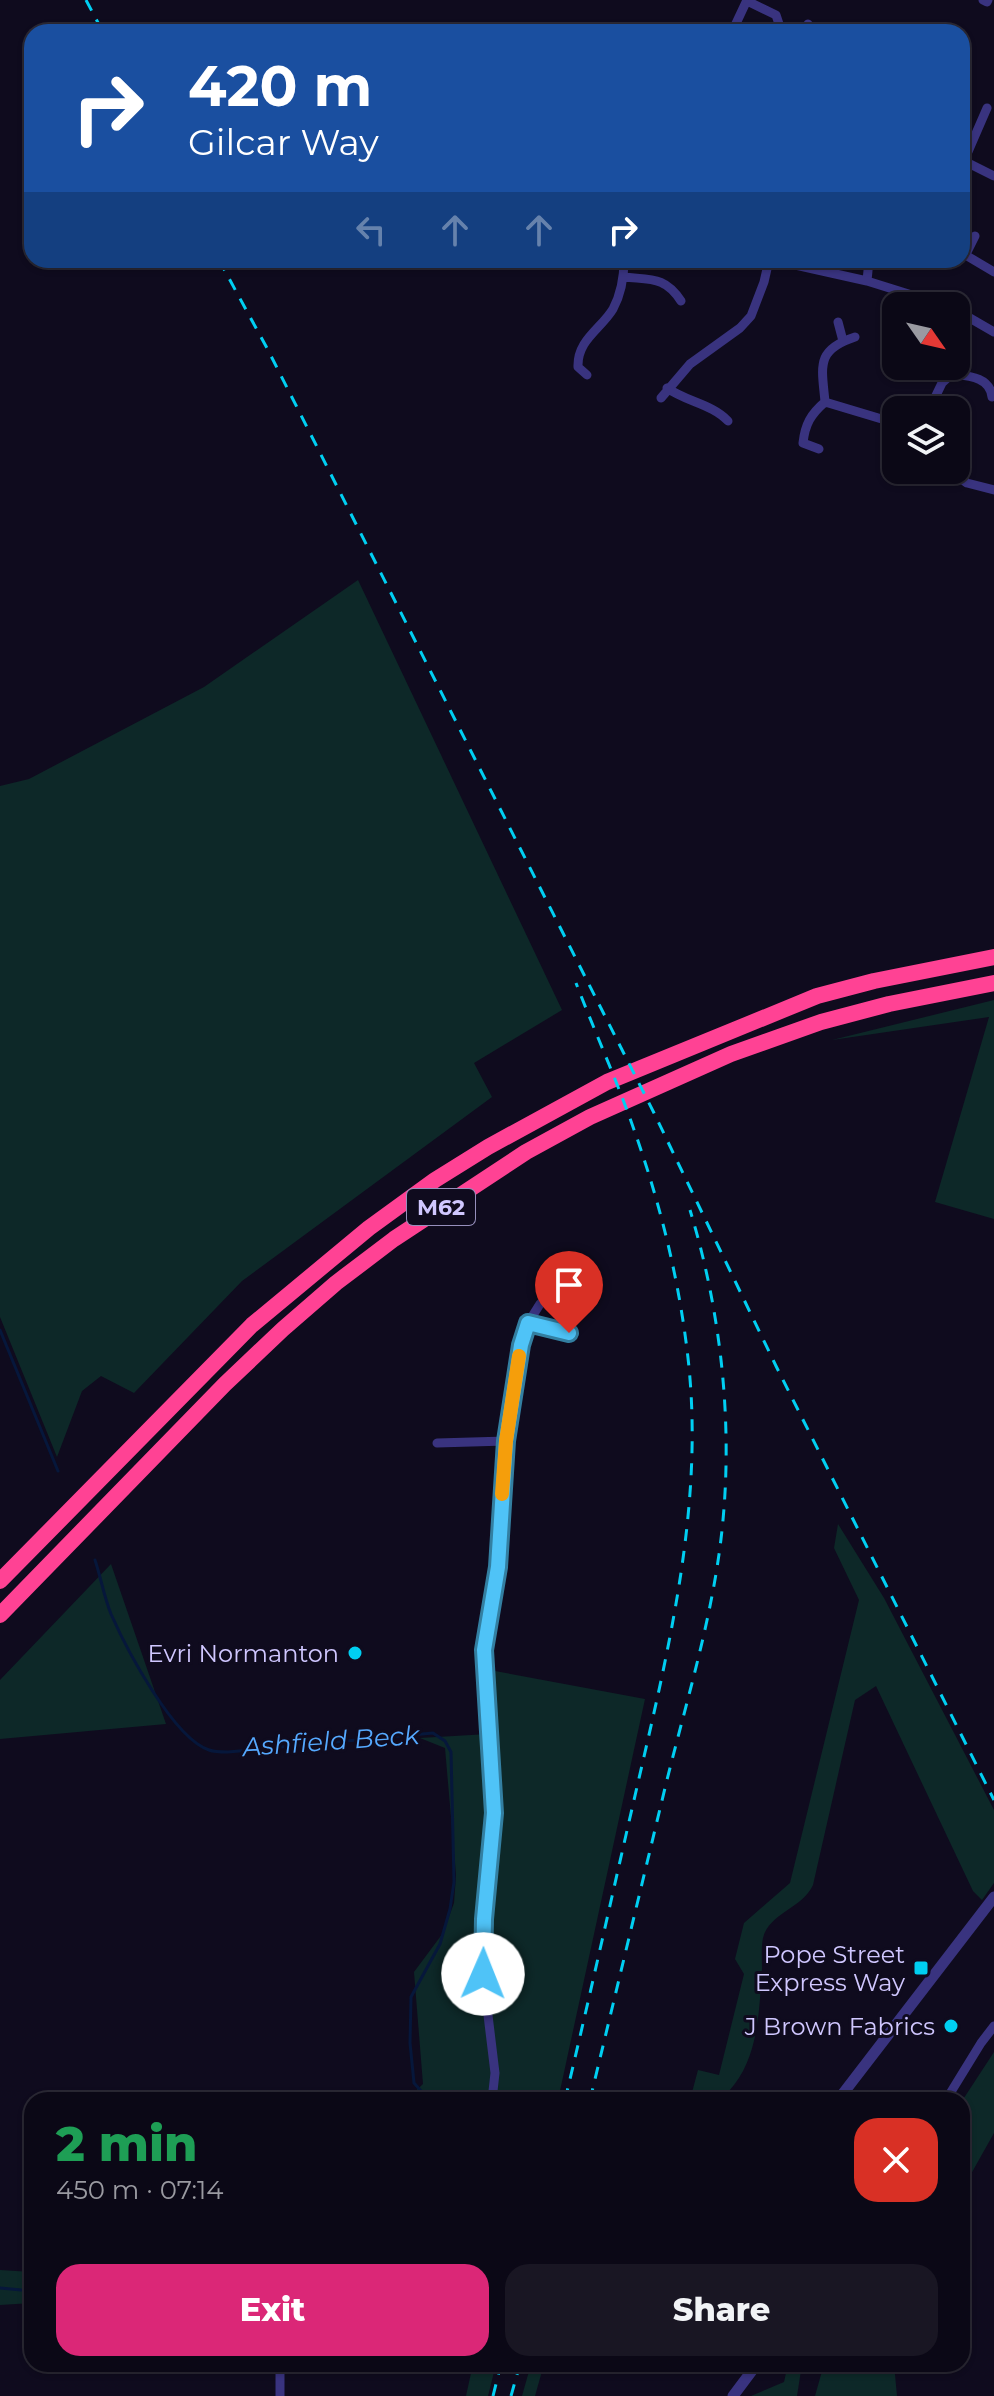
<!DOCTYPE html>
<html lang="en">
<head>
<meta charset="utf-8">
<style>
	body { margin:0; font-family:Montserrat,sans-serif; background:#191623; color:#f1f3f6; height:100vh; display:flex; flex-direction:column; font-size:30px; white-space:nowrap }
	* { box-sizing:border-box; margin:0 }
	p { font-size:26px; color:#9a9aa1 }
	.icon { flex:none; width:44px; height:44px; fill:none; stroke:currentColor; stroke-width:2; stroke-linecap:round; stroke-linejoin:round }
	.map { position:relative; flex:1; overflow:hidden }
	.details { position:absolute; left:24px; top:2092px; width:946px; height:280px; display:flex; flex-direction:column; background:#0b0816; border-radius:24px; box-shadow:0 2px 6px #0004,0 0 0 2px #2b2935 }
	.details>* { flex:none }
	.top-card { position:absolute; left:24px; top:24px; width:946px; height:244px; border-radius:24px; box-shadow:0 2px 6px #0004,0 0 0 2px #2b2935; background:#1a4fa0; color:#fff; overflow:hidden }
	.needle { width:52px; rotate:124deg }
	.controls { position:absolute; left:882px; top:292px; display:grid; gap:16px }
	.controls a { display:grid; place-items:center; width:88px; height:88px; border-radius:16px; background:#0b0816; box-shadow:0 2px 6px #0004,0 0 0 2px #2b2935; font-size:40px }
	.pin { position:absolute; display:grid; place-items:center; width:68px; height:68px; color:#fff; margin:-82px -34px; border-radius:50% 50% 50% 0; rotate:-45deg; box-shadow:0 0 8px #0007 }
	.pin .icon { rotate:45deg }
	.me { position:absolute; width:88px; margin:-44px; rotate:1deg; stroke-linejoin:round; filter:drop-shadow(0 0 6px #0008) }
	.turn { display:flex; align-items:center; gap:28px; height:168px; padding:0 32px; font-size:36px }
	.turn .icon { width:104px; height:104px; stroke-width:2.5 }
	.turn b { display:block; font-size:56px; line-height:68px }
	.lanes { display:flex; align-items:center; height:76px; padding:0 32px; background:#0003; justify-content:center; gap:40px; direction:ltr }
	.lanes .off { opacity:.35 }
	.round { display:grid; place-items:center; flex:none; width:84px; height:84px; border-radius:24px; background:#191623 }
	.head { display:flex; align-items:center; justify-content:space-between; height:136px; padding:0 32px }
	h1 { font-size:48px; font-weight:800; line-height:60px; color:#1e9e55 }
	.primary-button { display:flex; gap:16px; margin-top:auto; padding:16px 32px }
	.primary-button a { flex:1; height:92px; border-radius:24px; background:#db2777; color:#fff; font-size:32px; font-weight:800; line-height:92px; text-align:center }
	.primary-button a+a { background:#191623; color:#f1f3f6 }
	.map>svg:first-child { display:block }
</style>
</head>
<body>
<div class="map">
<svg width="994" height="2396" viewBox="0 0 994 2396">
	<rect width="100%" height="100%" fill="#0f0b1e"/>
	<path fill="#0d2828" d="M 358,580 L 562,1010 L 474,1063 L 492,1097 L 242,1281 L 134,1393 L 101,1376 L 82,1391 L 57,1457 L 0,1317 L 0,786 L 29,779 L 204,687 Z
		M 994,1000 L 994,1219 L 935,1202 L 989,1017 L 832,1040 Z
		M 838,1524 L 884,1598 L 994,1810 L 994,1883 L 982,1900 L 973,1891 L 876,1686 L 855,1700 L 813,1885 C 803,1908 769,1913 763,1938 C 761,1948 762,1959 762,1969 C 759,2011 759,2058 729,2091 L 718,2090 L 716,2100 L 690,2100 L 698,2070 L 719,2075 L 744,1974 L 735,1959 L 744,1923 L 790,1883 L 859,1600 L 834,1548 Z
		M 111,1564 L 166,1724 L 0,1739 L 0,1680 Z
		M 484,1669 L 645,1699 L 558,2100 L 406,2100 L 423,2084 L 414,1972 L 443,1933 L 454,1903 L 456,1875 L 445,1748 L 420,1738 L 488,1734 Z
		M 994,2052 L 994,2133 L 962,2190 L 962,2101 Z
		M 0,2270 L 32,2272 L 32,2303 L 0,2305 Z
		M 473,2364 L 496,2364 L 488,2396 L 466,2396 Z
		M 531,2364 L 544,2364 L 535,2396 L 522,2396 Z
		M 788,2364 L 802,2364 L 797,2396 L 751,2396 L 784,2382 Z
		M 824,2364 L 894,2364 L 897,2396 L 815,2396 Z"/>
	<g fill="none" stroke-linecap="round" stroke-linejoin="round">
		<path stroke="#06173b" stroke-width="3" d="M 0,1330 L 58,1471
			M 95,1560 C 101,1578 104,1597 111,1614 C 126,1648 173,1738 209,1750 C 214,1752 222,1752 228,1752 L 433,1733 L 445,1741 L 451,1752 L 454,1882 L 450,1909 L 440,1944 L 411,1997 L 410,2043 L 414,2083 L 429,2100
			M 0,2288 L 32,2291"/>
		<path stroke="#39337f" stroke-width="9" d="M 983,0 L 987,2 L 988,0
			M 747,1 L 776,15 L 780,27 L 791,32
			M 732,32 L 747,0
			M 804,32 L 808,24
			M 962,160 L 994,176
			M 964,161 L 987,108
			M 962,253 L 994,272
			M 966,254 L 975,236
			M 773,260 L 867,281 L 947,306
			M 624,277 C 650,280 665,276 681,301
			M 867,281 L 869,260
			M 956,310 L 994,332
			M 838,322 L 843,341
			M 587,375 L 578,367 C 577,340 601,329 613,309 C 621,294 624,277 624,260
			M 667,388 C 687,402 712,404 728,421
			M 661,398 L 690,364 L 740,328 L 751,316 L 764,282 L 769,260
			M 825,402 C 822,367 815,350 855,337
			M 825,402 L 885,420 L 896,426
			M 929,410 L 942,383 L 952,374 C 969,376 990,377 992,397
			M 819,449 L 803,443 C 805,424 811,414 825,402
			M 949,470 L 967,483 L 994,490
			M 528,1323 L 569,1333
			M 437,1443 L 506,1441
			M 492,2100 L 495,2073 L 483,1974 L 484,1919 L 494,1813 L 484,1650 L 498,1567 L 506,1441 L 521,1345 L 528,1323 L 540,1304 L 560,1284
			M 946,2100 L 981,2043 L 994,2026
			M 280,2396 L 280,2364"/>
		<path stroke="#39337f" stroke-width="11" d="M 838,2100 L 994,1897
			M 733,2396 L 757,2364"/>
		<path stroke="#ff4294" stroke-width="16" d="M 0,1581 L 252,1325 L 369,1228 L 435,1180 L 488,1147 L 607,1082 L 817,996 L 874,981 L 994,957
			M 0,1615 L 225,1384 L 283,1329 L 336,1283 L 394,1239 L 526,1152 L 590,1117 L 731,1054 L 821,1022 L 889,1004 L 994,983"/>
		<path stroke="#00cff2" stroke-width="3" stroke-dasharray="12 10" stroke-linecap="butt" d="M 86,0 L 103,32
			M 219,260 L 268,350 L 654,1113 L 776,1366 L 994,1800
			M 565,2100 C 589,2000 611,1900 634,1800 C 667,1656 705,1507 688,1358 C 679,1278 659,1199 632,1124 C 615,1076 594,1030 576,983
			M 590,2100 C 615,1996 640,1892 665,1788 C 685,1706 711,1623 721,1539 C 734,1430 722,1315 690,1210
			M 493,2396 L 501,2364
			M 511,2396 L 520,2364"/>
	</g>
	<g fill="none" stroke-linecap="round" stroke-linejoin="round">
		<defs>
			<path id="route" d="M 483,1974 L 484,1919 L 494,1813 L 484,1650 L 498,1567 L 506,1441 L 521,1345 L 528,1323 L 569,1333"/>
		</defs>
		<use href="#route" stroke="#337fa1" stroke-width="20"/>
		<use href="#route" stroke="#4fc3f7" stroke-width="14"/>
		<path stroke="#f59e0b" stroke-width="14" d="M 502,1494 L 506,1441 L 519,1356"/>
	</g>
	<g fill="#00cff2" stroke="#0f0b1e" stroke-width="3">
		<circle cx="355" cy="1653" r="8"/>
		<rect x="913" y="1960" width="16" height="16" rx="4"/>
		<circle cx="951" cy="2026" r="8"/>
	</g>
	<g text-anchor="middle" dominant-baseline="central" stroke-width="6" stroke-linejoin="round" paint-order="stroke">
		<rect fill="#0f0b1e" stroke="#968fbc" stroke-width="2" x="407" y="1189" width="68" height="36" rx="6"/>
		<g font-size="22" font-weight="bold" fill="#d0c7ff">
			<text x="441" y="1207">M62</text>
		</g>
		<g font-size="24" fill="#d0c7ff" stroke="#0f0b1e" text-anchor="end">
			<text x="339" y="1653">Evri Normanton</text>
			<text x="905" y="1954">Pope Street<tspan x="905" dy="28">Express Way</tspan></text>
			<text x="935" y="2026">J Brown Fabrics</text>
		</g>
		<g font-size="26" font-style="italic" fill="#55a9ff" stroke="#0f0b1e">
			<text transform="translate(331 1741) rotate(-4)">Ashfield Beck</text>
		</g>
	</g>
</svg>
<div class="controls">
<a><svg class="needle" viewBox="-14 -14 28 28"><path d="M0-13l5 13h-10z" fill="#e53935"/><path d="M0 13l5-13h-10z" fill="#9a9aa1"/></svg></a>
<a><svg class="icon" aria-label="layers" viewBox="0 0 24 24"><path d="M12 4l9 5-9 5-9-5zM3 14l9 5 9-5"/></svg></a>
</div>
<div class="pin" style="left:569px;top:1333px;background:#d93025"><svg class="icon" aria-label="arrive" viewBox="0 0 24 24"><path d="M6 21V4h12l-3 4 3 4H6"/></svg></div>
<svg class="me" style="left:483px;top:1974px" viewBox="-20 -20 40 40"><circle r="19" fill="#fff"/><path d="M0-13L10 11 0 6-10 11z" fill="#4fc3f7"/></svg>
<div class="top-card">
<div class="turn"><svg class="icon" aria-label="right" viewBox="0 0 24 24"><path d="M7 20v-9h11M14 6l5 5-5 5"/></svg><div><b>420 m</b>Gilcar Way</div></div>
<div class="lanes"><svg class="icon off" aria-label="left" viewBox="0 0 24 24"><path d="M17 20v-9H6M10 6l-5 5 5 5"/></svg><svg class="icon off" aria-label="ahead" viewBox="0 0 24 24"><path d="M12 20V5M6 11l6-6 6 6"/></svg><svg class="icon off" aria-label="ahead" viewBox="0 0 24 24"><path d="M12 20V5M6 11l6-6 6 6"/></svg><svg class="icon" aria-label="right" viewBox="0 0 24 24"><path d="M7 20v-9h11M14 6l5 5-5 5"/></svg></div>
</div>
<section class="details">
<div class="head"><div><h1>2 min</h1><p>450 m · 07:14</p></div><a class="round" style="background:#d93025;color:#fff"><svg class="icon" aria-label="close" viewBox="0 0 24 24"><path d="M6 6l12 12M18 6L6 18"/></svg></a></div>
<div class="primary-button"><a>Exit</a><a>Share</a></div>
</section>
</div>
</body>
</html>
